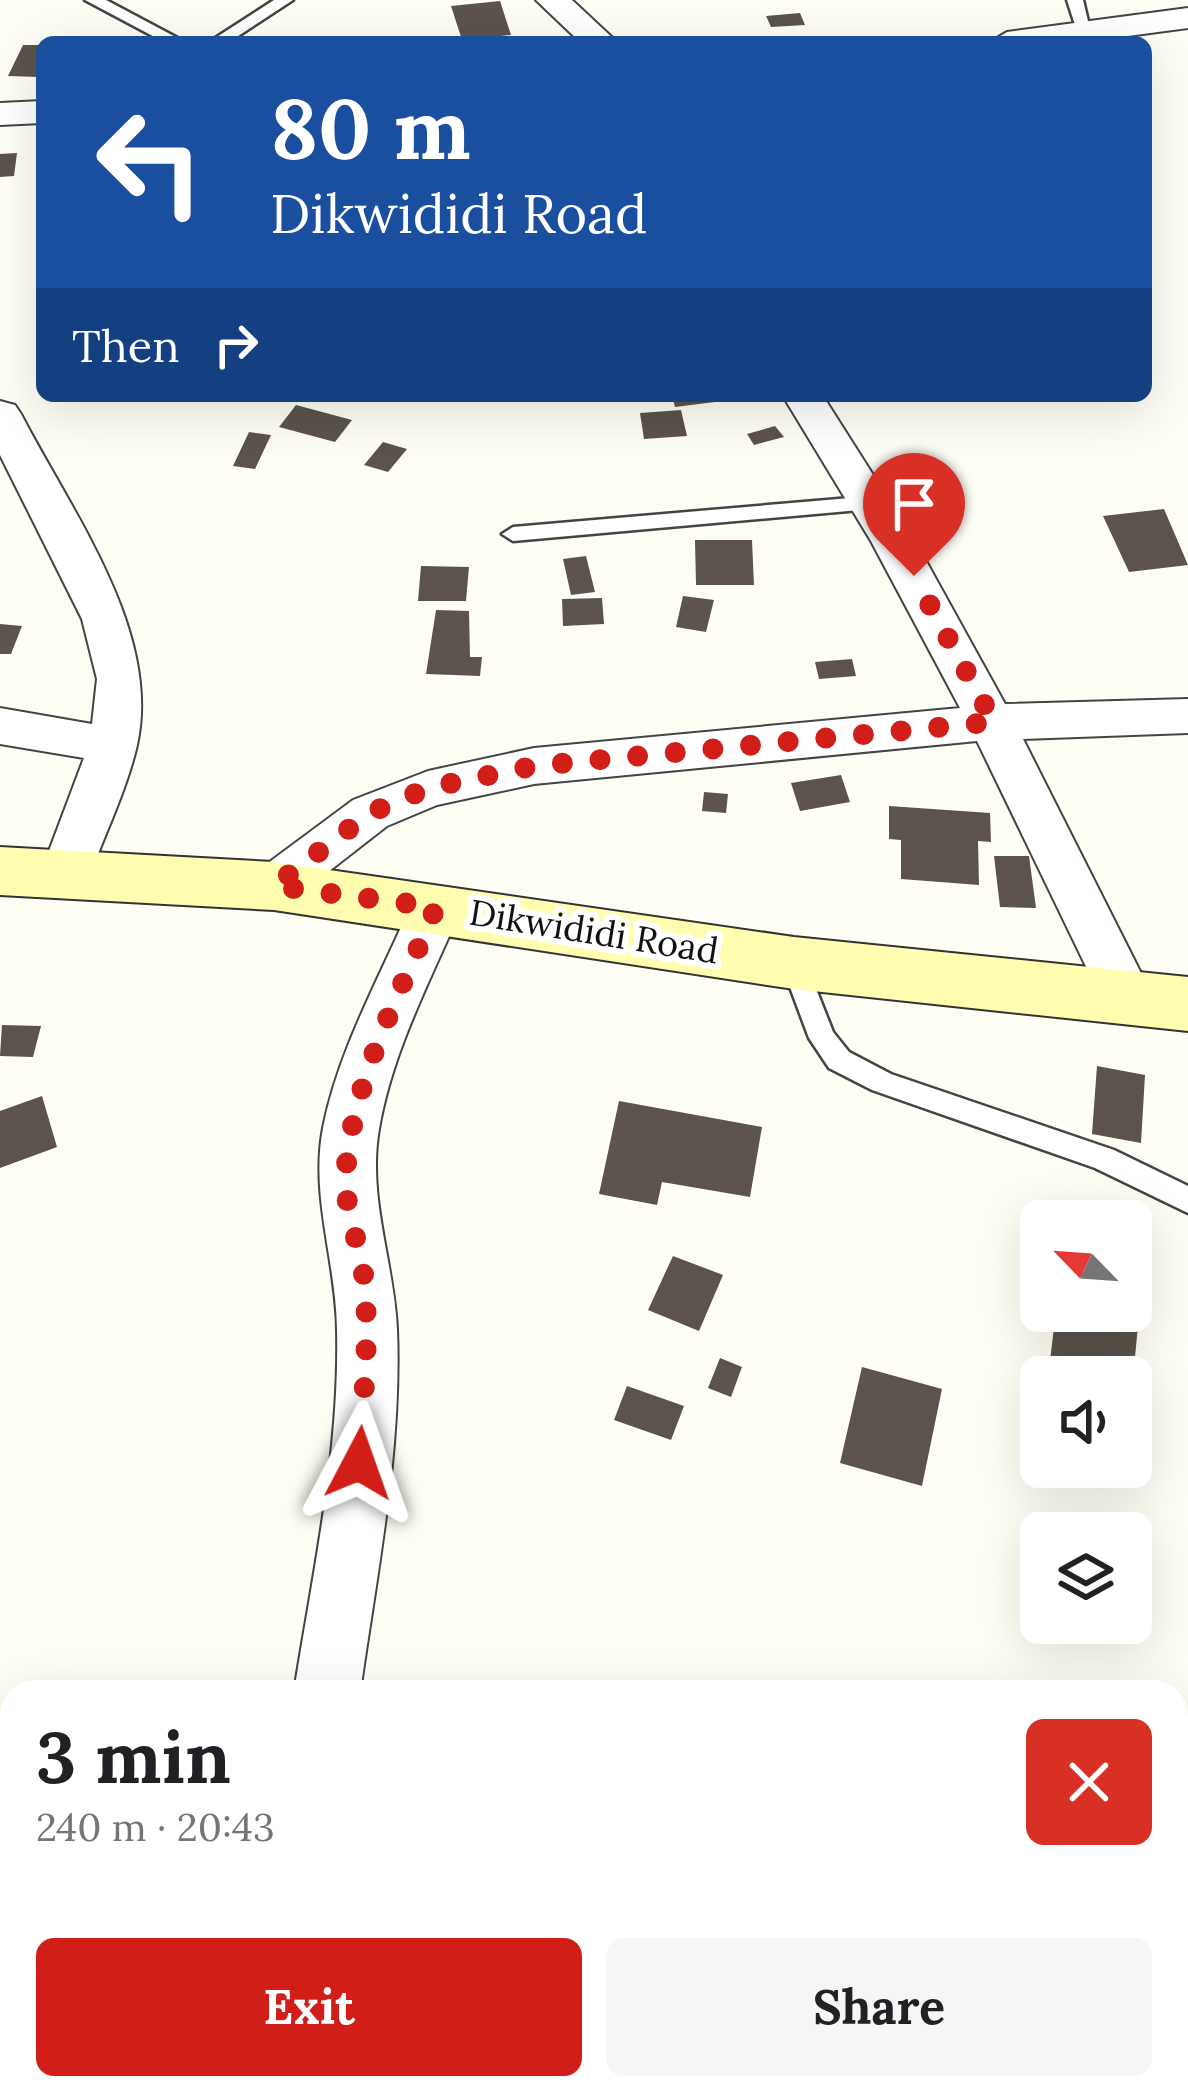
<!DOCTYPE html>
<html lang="en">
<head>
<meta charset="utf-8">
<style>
	body { margin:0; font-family:Lora,serif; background:#f6f6f6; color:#202124; height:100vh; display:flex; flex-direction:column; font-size:45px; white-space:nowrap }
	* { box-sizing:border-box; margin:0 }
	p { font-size:39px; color:#757577 }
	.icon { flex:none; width:66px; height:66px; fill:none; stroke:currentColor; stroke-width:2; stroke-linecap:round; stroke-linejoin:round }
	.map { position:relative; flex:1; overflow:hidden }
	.side { position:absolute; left:0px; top:1680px; width:1188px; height:420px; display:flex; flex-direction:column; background:#fff; border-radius:36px 36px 0 0; box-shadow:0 12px 48px #0002 }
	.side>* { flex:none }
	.top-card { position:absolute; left:36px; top:36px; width:1116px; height:366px; border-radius:18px; box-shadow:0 12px 48px #0002; background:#1a4fa0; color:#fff; overflow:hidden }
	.needle { width:78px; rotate:295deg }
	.controls { position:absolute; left:1020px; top:1200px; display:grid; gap:24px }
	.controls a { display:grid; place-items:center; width:132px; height:132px; border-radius:18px; background:#fff; box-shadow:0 12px 48px #0002; font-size:60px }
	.pin { position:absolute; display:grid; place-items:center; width:102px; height:102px; color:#fff; margin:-123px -51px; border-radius:50% 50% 50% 0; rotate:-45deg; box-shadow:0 0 12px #0007 }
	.pin .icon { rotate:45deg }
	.me { position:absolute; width:132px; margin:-66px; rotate:4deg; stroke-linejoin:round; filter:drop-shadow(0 0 9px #0008) }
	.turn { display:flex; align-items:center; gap:42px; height:252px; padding:0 36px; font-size:54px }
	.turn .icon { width:156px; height:156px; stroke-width:2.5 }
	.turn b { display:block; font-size:84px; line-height:102px }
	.then { display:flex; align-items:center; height:114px; padding:0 36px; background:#0003; gap:24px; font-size:45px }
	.round { display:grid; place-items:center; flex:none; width:126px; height:126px; border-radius:18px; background:#f6f6f6 }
	.summary { display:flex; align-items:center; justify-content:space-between; height:204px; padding:0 36px }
	h1 { font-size:72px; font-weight:800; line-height:90px }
	.action { display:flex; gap:24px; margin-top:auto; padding:24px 36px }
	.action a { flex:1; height:138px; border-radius:18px; background:#d21e18; color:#fff; font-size:48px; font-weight:800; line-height:138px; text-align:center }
	.action a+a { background:#f6f6f6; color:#202124 }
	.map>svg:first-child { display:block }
</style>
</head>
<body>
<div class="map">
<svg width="1188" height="2100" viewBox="0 0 1188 2100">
	<rect width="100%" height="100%" fill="#fffef5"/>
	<path fill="#5b534c" d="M 500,1 L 511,35 L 462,40 L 451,6 Z
		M 800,13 L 805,25 L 771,27 L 766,16 Z
		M 23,45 L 42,45 L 39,77 L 8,76 Z
		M 17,153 L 14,176 L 0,177 L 0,154 Z
		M 672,396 L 721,396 L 723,401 L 675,407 Z
		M 296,405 L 352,420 L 335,442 L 279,427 Z
		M 681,410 L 687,436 L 644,439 L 640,413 Z
		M 775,426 L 784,437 L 754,445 L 747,434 Z
		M 249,432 L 271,435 L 255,469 L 233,466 Z
		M 383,442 L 407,449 L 388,472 L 364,465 Z
		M 1164,509 L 1188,565 L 1129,572 L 1103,516 Z
		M 695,540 L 752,540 L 754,585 L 696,585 Z
		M 586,556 L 595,592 L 571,595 L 563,559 Z
		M 421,566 L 469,567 L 466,601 L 418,601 Z
		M 683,596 L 714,600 L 706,632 L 676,627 Z
		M 602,598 L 604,624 L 563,626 L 562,599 Z
		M 436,610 L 469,611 L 470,657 L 482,657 L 480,676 L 426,674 Z
		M 0,624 L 22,626 L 11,654 L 0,654 Z
		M 852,659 L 856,676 L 819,679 L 815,662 Z
		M 841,775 L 850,802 L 800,811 L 791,783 Z
		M 704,792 L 728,794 L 726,813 L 702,811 Z
		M 889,806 L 990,813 L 991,842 L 978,841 L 979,885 L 901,879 L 901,840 L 889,839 Z
		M 994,856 L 1029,856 L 1036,908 L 1000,907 Z
		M 2,1025 L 41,1026 L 33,1057 L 0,1056 Z
		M 1097,1066 L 1145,1075 L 1141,1143 L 1092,1134 Z
		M 42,1096 L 57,1147 L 0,1168 L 0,1111 Z
		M 619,1101 L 762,1127 L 750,1197 L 662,1182 L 657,1205 L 599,1194 Z
		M 673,1256 L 723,1275 L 699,1331 L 648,1310 Z
		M 1056,1311 L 1139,1316 L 1133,1377 L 1048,1377 Z
		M 720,1358 L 742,1367 L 731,1397 L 708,1388 Z
		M 862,1367 L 942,1389 L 922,1486 L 840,1463 Z
		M 627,1386 L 684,1406 L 671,1440 L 614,1420 Z"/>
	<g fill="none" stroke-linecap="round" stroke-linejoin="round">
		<defs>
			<path id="lane" d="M 85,0 L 106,0 L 185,42 L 164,42 Z
				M 274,0 L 293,0 L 229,42 L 209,42 Z
				M 1067,0 L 1083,0 L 1092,38 L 1078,34 Z
				M 874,496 L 882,498 L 882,508 L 513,541 L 502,534 L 513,527 Z
				M 794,952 L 803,956 L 833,1032 L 849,1052 L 891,1074 L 1114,1150 L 1188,1186 L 1188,1213 L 1095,1168 L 872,1090 L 829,1068 L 809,1038 L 781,963 L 785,956 Z"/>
			<path id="street" d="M 536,0 L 572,0 L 617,42 L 580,42 Z
				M 1188,8 L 1188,28 L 1083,42 L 990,42 L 1007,32 Z
				M 42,101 L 42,123 L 0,125 L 0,103 Z
				M 783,396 L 823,396 L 915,541 L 1005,704 L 1188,699 L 1188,733 L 1023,739 L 1152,995 L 1145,1010 L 1126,1017 L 1107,1010 L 977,741 L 534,784 L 437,805 L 387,826 L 292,900 L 274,906 L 256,900 L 249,886 L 256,872 L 353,800 L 428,771 L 534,748 L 960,708 L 871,541 Z
				M 0,401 L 15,405 L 21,414 C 71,511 162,632 137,745 C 127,789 105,833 90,875 L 83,889 L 65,895 L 47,889 L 40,875 L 84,758 L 0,744 L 0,708 L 92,724 L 97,679 L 82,619 L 0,455 Z
				M 436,887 L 454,893 L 462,907 C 431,979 392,1052 379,1129 C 367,1197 394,1262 397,1329 C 402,1450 377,1572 360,1692 L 294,1692 C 313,1572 340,1451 337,1329 C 336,1261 310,1196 323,1128 C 338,1051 379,979 410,907 L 418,893 Z
				M 406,2088 L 492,2088 L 497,2100 L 411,2100 Z"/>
			<path id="secondary" d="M 0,847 L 274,862 L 794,937 L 1188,977 L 1188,1031 L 794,989 L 274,910 L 0,895 Z"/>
		</defs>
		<use href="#lane" stroke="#444" stroke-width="5"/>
		<use href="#street" stroke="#444" stroke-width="4"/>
		<use href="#secondary" stroke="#333" stroke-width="4"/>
		<use href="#lane" fill="#fff" fill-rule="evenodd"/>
		<use href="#street" fill="#fff" fill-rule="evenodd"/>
		<use href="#secondary" fill="#fffdb0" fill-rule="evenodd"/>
	</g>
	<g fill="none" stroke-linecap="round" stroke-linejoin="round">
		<path stroke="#d21e18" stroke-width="21" stroke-dasharray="0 37.8" d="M 359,1463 C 363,1402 370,1339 364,1278 C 360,1243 342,1204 346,1169 C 354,1077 401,991 436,907 L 274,886 L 370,813 L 428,788 L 534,766 L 994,722 L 914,576"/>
	</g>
	<g text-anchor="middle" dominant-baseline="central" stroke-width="12" stroke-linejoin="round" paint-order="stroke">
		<g font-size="36" fill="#111" stroke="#fff">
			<text transform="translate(594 931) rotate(9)">Dikwididi Road</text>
		</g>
	</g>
</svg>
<div class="controls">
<a><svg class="needle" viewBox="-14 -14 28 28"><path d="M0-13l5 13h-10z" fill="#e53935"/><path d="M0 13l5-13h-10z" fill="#757577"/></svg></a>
<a><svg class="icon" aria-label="sound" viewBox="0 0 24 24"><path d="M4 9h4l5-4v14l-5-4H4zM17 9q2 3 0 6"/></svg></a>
<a><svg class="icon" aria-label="layers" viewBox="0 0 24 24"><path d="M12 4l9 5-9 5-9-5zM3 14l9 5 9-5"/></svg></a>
</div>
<div class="pin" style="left:914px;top:576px;background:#d93025"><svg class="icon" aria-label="arrive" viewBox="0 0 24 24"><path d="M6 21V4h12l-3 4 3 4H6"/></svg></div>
<svg class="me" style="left:359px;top:1463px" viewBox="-20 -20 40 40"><path d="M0-17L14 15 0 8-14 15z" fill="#d21e18" stroke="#fff" stroke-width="4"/></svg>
<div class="top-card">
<div class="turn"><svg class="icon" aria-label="left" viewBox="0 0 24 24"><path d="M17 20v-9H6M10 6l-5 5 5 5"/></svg><div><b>80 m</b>Dikwididi Road</div></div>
<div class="then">Then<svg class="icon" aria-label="right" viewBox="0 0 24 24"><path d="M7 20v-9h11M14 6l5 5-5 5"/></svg></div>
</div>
<section class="side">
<div class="summary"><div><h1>3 min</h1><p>240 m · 20:43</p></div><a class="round" style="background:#d93025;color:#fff"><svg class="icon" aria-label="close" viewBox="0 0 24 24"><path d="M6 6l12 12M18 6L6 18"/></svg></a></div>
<div class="action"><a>Exit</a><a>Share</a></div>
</section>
</div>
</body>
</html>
